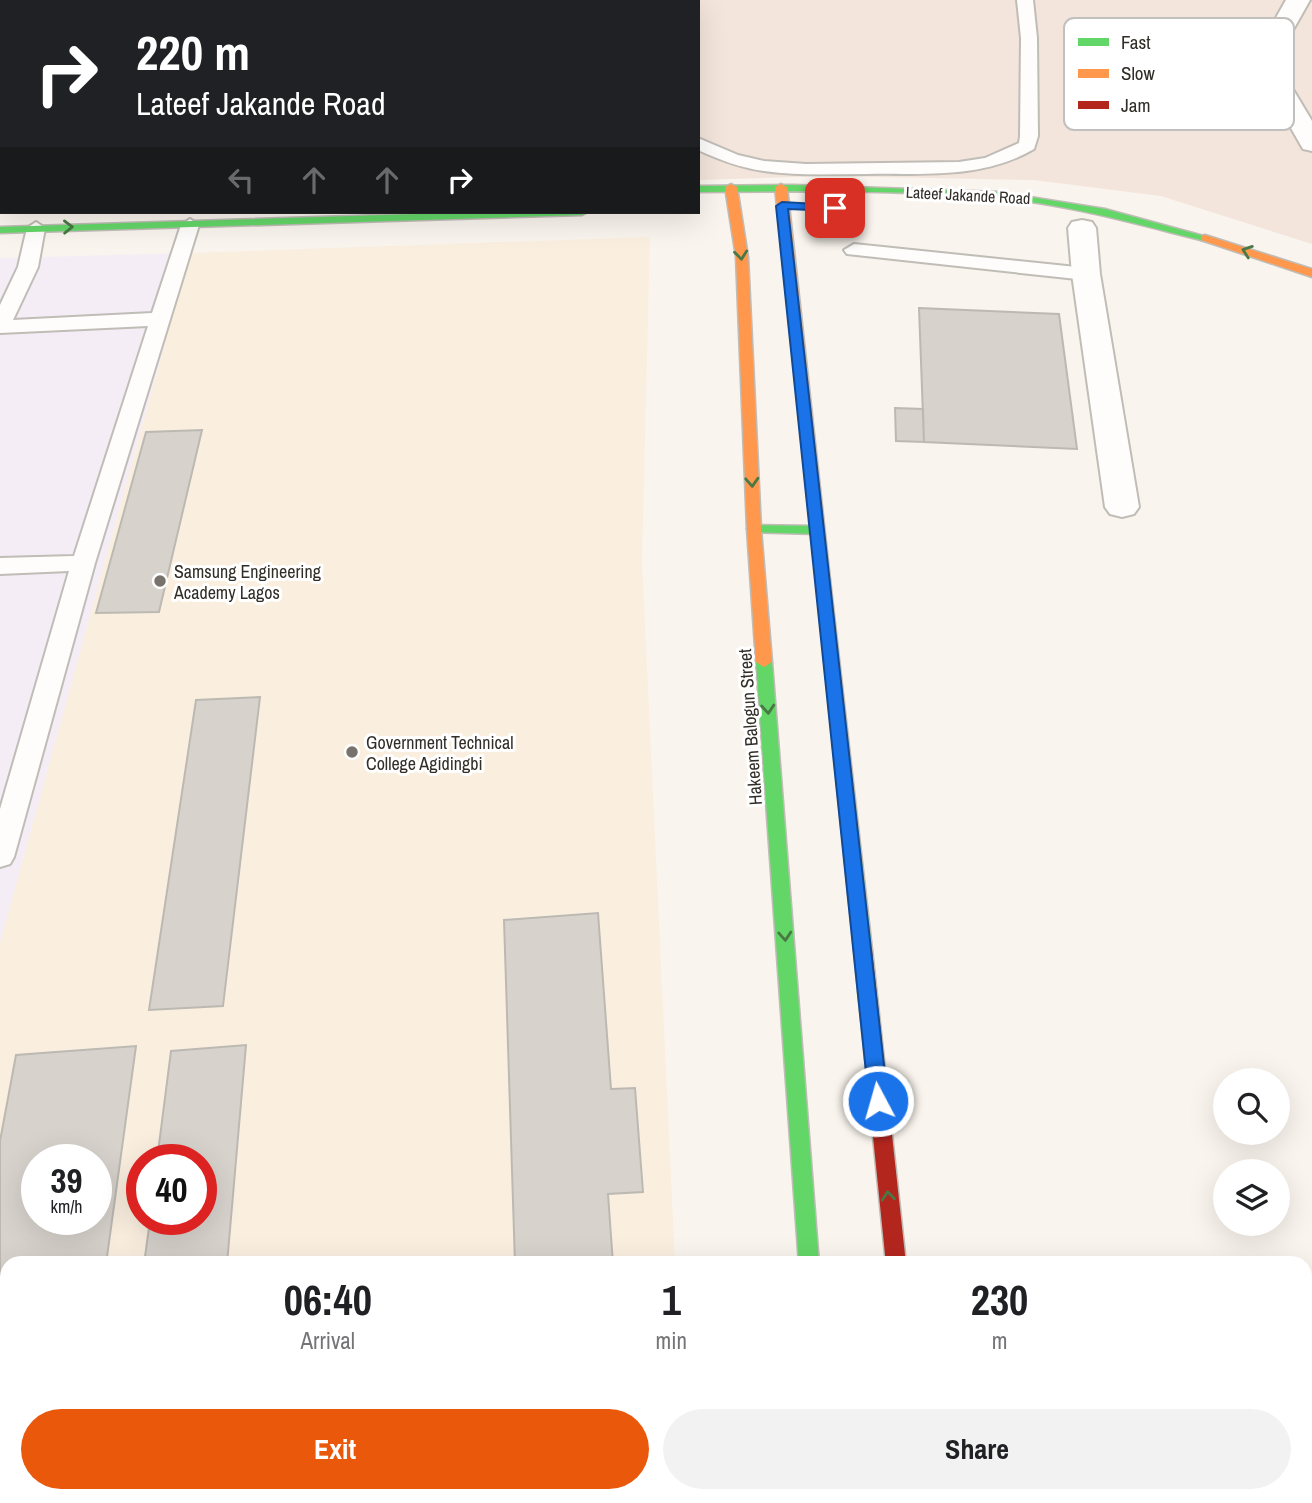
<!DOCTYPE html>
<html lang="en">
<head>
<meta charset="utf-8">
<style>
	body { margin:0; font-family:"Archivo Narrow",sans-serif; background:#f2f2f2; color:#202124; height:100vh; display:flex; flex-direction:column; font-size:26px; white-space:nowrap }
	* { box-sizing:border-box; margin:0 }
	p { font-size:23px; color:#757577 }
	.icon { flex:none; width:38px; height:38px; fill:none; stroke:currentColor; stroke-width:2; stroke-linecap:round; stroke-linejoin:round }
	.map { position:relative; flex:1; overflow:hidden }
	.drawer { position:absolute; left:0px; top:1256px; width:1312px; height:247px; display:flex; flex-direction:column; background:#fff; border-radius:21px 21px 0 0; box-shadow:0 7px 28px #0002 }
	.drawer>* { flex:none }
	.hud { position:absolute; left:0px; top:0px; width:700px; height:214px; box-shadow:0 7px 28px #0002; background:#202124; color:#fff; overflow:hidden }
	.tools { position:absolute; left:1213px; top:1068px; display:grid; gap:14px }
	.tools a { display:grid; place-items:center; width:77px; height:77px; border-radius:50%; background:#fff; box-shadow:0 7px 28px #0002; font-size:35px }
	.speed { position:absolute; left:21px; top:1144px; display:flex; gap:14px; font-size:35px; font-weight:700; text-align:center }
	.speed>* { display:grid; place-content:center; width:91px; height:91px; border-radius:50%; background:#fff; box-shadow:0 7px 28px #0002; line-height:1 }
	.speed small { font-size:18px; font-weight:400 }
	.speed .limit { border:10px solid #d22; background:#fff; color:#111 }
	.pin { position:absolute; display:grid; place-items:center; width:60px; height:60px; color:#fff; margin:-30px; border-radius:14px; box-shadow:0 4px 10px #0006 }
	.me { position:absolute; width:77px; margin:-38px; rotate:354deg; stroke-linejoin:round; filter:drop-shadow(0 0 5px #0008) }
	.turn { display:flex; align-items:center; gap:24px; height:147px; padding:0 21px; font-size:32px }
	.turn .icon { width:91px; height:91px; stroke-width:2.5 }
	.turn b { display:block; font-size:49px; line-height:60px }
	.lanes { display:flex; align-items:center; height:66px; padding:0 21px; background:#0003; justify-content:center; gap:35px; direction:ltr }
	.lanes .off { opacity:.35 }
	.eta { display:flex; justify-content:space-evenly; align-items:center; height:119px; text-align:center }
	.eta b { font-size:42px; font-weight:700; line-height:49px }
	.primary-button { display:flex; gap:14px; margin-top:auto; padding:14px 21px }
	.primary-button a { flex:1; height:80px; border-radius:42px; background:#ea580c; color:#fff; font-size:28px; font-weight:700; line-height:80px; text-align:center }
	.primary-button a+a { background:#f2f2f2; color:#202124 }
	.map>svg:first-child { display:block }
</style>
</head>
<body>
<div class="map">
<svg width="1312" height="1503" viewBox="0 0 1312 1503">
	<rect width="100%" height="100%" fill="#f9f4ed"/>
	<path fill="#f5edf6" d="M 190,253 L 0,943 L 0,258 Z"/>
	<path fill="#f3e5db" d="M 0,0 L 1312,0 L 1312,244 L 1161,196 L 1034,180 L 827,176 L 698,180 L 698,2 L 2,2 L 0,198 Z"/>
	<path fill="#faefdf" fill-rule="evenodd" d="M 650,237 L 642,561 L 675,1263 L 7,1264 L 7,1496 L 687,1496 L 687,1503 L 0,1503 L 0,943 L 190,253 ZM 37,1160 L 96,1160 L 96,1220 L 37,1220 ZM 142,1160 L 201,1160 L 201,1220 L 142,1220 Z"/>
	<path fill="#d7d2cc" stroke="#bcb9b3" stroke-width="2" fill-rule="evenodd" d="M 919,308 L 1059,314 L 1077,449 L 924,442 Z
		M 895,408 L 923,409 L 924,442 L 896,441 Z
		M 202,430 L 159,612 L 96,613 L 146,432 Z
		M 260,697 L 223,1006 L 149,1010 L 196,700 Z
		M 598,913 L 611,1089 L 635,1088 L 643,1192 L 608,1194 L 613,1264 L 515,1264 L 504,920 Z
		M 246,1045 L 227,1264 L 144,1264 L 150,1220 L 201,1220 L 201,1160 L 157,1160 L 171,1051 Z
		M 136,1046 L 106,1264 L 7,1264 L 7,1493 L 0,1493 L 0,1141 L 16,1055 ZM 37,1160 L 96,1160 L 96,1220 L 37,1220 Z
		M 116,1496 L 206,1496 L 115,1503 Z"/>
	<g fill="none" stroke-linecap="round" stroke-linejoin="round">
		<defs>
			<path id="lane" d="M 42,0 L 58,0 L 41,2 Z
				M 1017,0 L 1033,0 L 1037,38 L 1038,136 L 1034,149 C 983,179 924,173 867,174 C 833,174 798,176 764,171 C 741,168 720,160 698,150 L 698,138 L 738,155 L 764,161 L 806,164 L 959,162 L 985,158 L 1019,143 L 1020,136 L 1021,38 Z
				M 0,102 L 2,102 L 0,116 Z
				M 190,219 L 199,225 L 95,563 L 14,857 L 10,864 L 0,867 L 0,809 L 69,571 L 0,574 L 0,558 L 74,556 L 148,326 L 0,333 L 0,305 L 18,267 L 27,228 L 36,222 L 45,228 L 38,267 L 13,320 L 152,313 L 181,225 Z
				M 854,244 L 1086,268 L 1096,274 L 1086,280 L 847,254 L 844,250 Z"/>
			<path id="street" d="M 1286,0 L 1310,0 L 1288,39 L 1288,81 L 1312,121 L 1312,151 L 1303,149 L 1264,81 L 1264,39 Z
				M 1082,220 L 1092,222 L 1096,228 L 1100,274 L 1139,507 L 1134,514 L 1122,517 L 1110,514 L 1105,507 L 1072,274 L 1068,228 L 1072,222 Z"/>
			<path id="fast" d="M 794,185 L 998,192 L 1105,209 L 1211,238 L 1205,241 C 1136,224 1067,204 997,198 C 898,190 797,191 698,192 L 698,186 Z
				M 481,212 L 588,212 L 582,215 L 0,233 L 0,227 Z
				M 754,525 L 817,526 L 824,530 L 817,534 L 749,532 L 747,529 Z
				M 823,575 L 830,580 L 872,950 L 869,955 L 863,957 L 857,955 L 854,950 L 816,580 Z
				M 764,657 L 772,662 L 819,1264 L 799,1264 L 756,662 Z
				M 791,1496 L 813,1496 L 812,1503 L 790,1503 Z"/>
			<path id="slow" d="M 731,184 L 737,187 L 748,257 L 761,529 L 772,662 L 764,667 L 756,662 L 747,529 L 736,257 L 725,187 Z
				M 781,184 L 787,187 L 830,580 L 823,585 L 816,580 L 775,187 Z
				M 1205,235 L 1312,269 L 1312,277 L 1201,240 L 1201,236 Z
				M 904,1496 L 926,1496 L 926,1503 L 904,1503 Z"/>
			<path id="jam" d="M 863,943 L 869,945 L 872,950 L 906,1264 L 886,1264 L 854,950 L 857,945 Z"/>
		</defs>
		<use href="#lane" stroke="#c0bcb6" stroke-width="4"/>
		<use href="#street" stroke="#c0bcb6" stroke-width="4"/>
		<use href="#fast" stroke="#c0bcb6" stroke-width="3"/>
		<use href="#slow" stroke="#c0bcb6" stroke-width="3"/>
		<use href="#jam" stroke="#c0bcb6" stroke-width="3"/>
		<use href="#lane" fill="#fefdfc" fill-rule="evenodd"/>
		<use href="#street" fill="#fefdfc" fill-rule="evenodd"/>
		<use href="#fast" fill="#63d668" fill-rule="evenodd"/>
		<use href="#slow" fill="#ff974d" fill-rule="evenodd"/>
		<use href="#jam" fill="#b3261e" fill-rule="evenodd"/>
	</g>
	<defs><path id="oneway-chevron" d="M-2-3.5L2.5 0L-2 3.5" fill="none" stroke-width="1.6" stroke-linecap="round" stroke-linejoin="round" transform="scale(1.75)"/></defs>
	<g stroke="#487944">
		<use href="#oneway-chevron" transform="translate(68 227) rotate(-1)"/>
		<use href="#oneway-chevron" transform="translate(1247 251) rotate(-161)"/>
		<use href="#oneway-chevron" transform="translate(741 255) rotate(84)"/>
		<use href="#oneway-chevron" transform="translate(752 482) rotate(87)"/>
		<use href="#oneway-chevron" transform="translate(768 709) rotate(86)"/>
		<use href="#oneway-chevron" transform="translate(785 936) rotate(86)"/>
		<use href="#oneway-chevron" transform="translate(888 1196) rotate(-96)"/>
	</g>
	<path fill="#1a73e8" stroke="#114b97" stroke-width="2" d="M 782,202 L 835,205 L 840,208 L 835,211 L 788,209 L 888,1101 L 885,1106 L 878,1108 L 872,1106 L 869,1101 L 776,206 Z"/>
	<g fill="#77736c" stroke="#fff" stroke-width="2.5">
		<circle cx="160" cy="581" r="7"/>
		<circle cx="352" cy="752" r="7"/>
	</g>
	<g text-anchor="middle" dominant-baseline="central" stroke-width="6" stroke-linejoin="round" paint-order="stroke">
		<g font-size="16" fill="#312d27" stroke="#fff">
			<text transform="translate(968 195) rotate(3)">Lateef Jakande Road</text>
		</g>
		<g font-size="18" fill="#312d27" stroke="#fff" text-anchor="start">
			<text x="174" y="571">Samsung Engineering<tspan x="174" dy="21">Academy Lagos</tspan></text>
			<text x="366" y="742">Government Technical<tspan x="366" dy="21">College Agidingbi</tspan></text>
		</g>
		<g font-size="18" fill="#312d27" stroke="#fff">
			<text transform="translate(750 727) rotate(-94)">Hakeem Balogun Street</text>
		</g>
	</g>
	<rect x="1064" y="18" width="230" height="112" rx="10" fill="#fff" stroke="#c1c0be" stroke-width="2"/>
	<rect x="1078" y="38" width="31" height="8" fill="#63d668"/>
	<rect x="1078" y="69" width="31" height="9" fill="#ff974d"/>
	<rect x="1078" y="101" width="31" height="8" fill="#b3261e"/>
	<g font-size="19" fill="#312d27">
		<text x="1121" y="49">Fast</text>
		<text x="1121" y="80">Slow</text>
		<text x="1121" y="112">Jam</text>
	</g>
</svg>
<div class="tools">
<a><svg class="icon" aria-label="search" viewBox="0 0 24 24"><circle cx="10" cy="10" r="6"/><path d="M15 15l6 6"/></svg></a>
<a><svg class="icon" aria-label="layers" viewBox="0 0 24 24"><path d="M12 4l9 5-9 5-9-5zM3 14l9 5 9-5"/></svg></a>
</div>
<div class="speed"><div>39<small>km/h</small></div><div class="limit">40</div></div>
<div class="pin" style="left:835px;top:208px;background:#d93025"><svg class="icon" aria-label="arrive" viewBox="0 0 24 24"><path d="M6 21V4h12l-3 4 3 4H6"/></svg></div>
<svg class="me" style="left:878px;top:1101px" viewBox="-20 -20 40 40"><circle r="17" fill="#1a73e8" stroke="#fff" stroke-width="3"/><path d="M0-11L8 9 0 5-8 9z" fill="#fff"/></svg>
<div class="hud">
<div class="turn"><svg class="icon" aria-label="right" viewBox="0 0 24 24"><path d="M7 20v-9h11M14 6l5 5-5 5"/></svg><div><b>220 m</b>Lateef Jakande Road</div></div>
<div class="lanes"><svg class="icon off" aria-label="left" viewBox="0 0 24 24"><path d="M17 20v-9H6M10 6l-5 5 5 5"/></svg><svg class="icon off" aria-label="ahead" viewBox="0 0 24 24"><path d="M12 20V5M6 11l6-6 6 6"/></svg><svg class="icon off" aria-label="ahead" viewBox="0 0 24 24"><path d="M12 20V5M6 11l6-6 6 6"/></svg><svg class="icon" aria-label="right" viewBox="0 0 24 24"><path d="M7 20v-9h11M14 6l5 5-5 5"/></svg></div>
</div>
<section class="drawer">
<div class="eta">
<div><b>06:40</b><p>Arrival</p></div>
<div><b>1</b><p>min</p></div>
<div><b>230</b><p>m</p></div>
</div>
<div class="primary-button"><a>Exit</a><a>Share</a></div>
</section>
</div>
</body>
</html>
